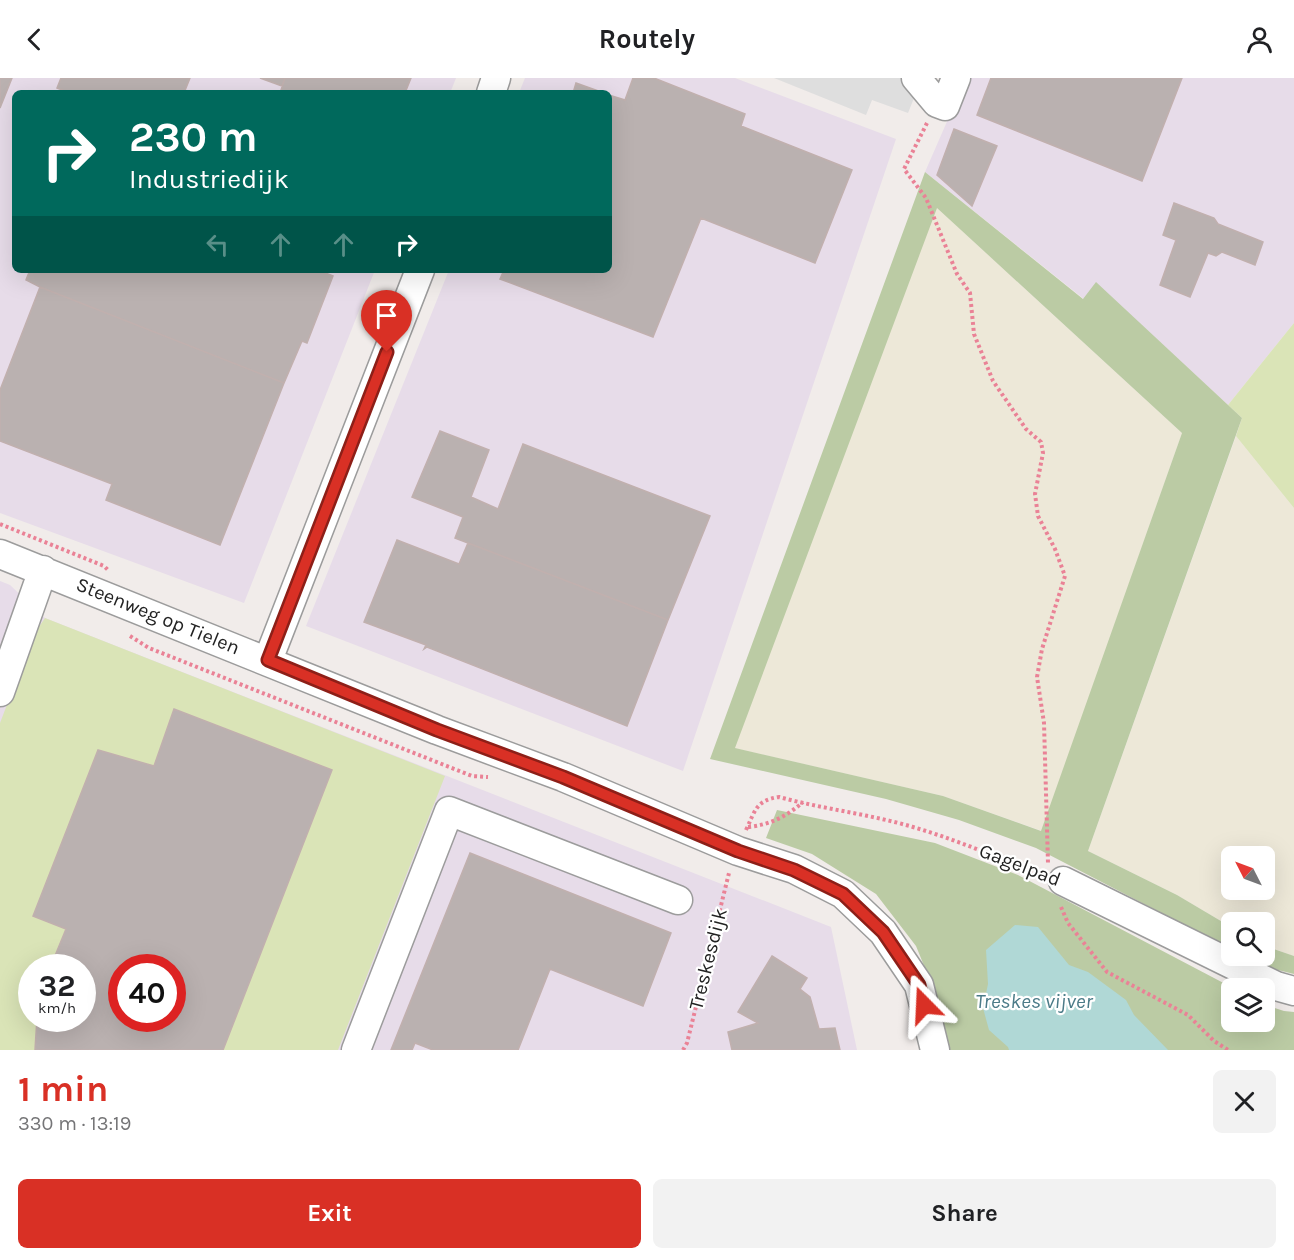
<!DOCTYPE html>
<html lang="en">
<head>
<meta charset="utf-8">
<style>
	body { margin:0; font-family:Karla,sans-serif; background:#f2f2f2; color:#202124; height:100vh; display:flex; flex-direction:column; font-size:22px; white-space:nowrap }
	* { box-sizing:border-box; margin:0 }
	p { font-size:20px; color:#757577 }
	.icon { flex:none; width:33px; height:33px; fill:none; stroke:currentColor; stroke-width:2; stroke-linecap:round; stroke-linejoin:round }
	.map { position:relative; height:972px; overflow:hidden }
	.sheet { display:flex; flex-direction:column; background:#fff; flex:1 }
	.sheet>* { flex:none }
	.guide { position:absolute; left:12px; top:12px; width:600px; height:183px; border-radius:9px; box-shadow:0 6px 24px #0002; background:#00695c; color:#fff; overflow:hidden }
	.needle { width:39px; rotate:312deg }
	.controls { position:absolute; left:1221px; top:768px; display:grid; gap:12px }
	.controls a { display:grid; place-items:center; width:54px; height:54px; border-radius:9px; background:#fff; box-shadow:0 6px 24px #0002; font-size:30px }
	.speed { position:absolute; left:18px; top:876px; display:flex; gap:12px; font-size:30px; font-weight:700; text-align:center }
	.speed>* { display:grid; place-content:center; width:78px; height:78px; border-radius:50%; background:#fff; box-shadow:0 6px 24px #0002; line-height:1 }
	.speed small { font-size:15px; font-weight:400 }
	.speed .limit { border:9px solid #d22; background:#fff; color:#111 }
	.pin { position:absolute; display:grid; place-items:center; width:51px; height:51px; color:#fff; margin:-62px -26px; border-radius:50% 50% 50% 0; rotate:-45deg; box-shadow:0 0 6px #0007 }
	.pin .icon { rotate:45deg }
	.me { position:absolute; width:66px; margin:-33px; rotate:339deg; stroke-linejoin:round; filter:drop-shadow(0 0 4px #0008) }
	.turn { display:flex; align-items:center; gap:21px; height:126px; padding:0 18px; font-size:27px }
	.turn .icon { width:78px; height:78px; stroke-width:2.5 }
	.turn b { display:block; font-size:42px; line-height:51px }
	.lanes { display:flex; align-items:center; height:57px; padding:0 18px; background:#0003; justify-content:center; gap:30px; direction:ltr }
	.lanes .off { opacity:.35 }
	.round { display:grid; place-items:center; flex:none; width:63px; height:63px; border-radius:9px; background:#f2f2f2 }
	.headline { display:flex; align-items:center; justify-content:space-between; height:102px; padding:0 18px }
	h1 { font-size:36px; font-weight:700; line-height:45px; color:#d93025 }
	.primary-button { display:flex; gap:12px; margin-top:auto; padding:12px 18px }
	.primary-button a { flex:1; height:69px; border-radius:9px; background:#d93025; color:#fff; font-size:24px; font-weight:700; line-height:69px; text-align:center }
	.primary-button a+a { background:#f2f2f2; color:#202124 }
	header { display:flex; justify-content:space-between; align-items:center; height:78px; padding:0 18px; background:#fff; font-size:27px; font-weight:700 }
	.map>svg:first-child { display:block }
</style>
</head>
<body>
<header><svg class="icon" aria-label="back" viewBox="0 0 24 24"><path d="M15 5l-7 7 7 7"/></svg>Routely<svg class="icon" aria-label="person" viewBox="0 0 24 24"><circle cx="12" cy="8" r="4"/><path d="M4 21q1-7 8-7t8 7"/></svg></header>
<div class="map">
<svg width="1294" height="972" viewBox="0 0 1294 972">
	<rect width="100%" height="100%" fill="#f1ecea"/>
	<path fill="#e7dce9" fill-rule="evenodd" d="M 0,0 L 456,0 L 450,15 L 15,15 L 15,192 L 375,192 L 244,525 L 0,435 Z
		M 525,0 L 735,0 L 896,61 L 683,693 L 306,548 L 449,192 L 609,192 L 609,15 L 519,15 Z
		M 966,0 L 1294,0 L 1294,245 L 1228,327 L 1096,205 L 1084,221 L 925,94 Z
		M 0,503 L 10,507 L 45,540 L 831,849 L 857,972 L 0,972 ZM 32,890 L 82,890 L 82,940 L 32,940 ZM 122,890 L 172,890 L 172,940 L 122,940 Z"/>
	<path fill="#ede8d8" fill-rule="evenodd" d="M 936,129 L 1182,355 L 1042,753 L 943,718 L 734,670 Z
		M 1236,358 L 1294,430 L 1294,878 L 1265,868 L 1264,844 L 1232,844 L 1231,849 L 1177,817 L 1088,773 ZM 1232,778 L 1264,778 L 1264,812 L 1232,812 Z"/>
	<path fill="#dae4b7" fill-rule="evenodd" d="M 1294,245 L 1294,430 L 1236,358 L 1242,340 L 1228,327 Z
		M 45,540 L 445,698 L 338,972 L 0,972 L 0,645 L 34,556 ZM 32,890 L 82,890 L 82,940 L 32,940 ZM 122,890 L 172,890 L 172,940 L 122,940 Z"/>
	<path fill="#bbcba4" fill-rule="evenodd" d="M 925,94 L 1083,221 L 1096,204 L 1242,340 L 1088,773 L 1177,817 L 1231,849 L 1231,871 L 1036,770 L 959,742 L 886,721 L 710,681 ZM 937,130 L 1182,355 L 1041,753 L 943,718 L 735,670 Z
		M 777,732 L 935,765 L 1018,797 L 1233,910 L 1232,910 L 1232,944 L 1264,944 L 1265,927 L 1284,933 L 1294,934 L 1294,972 L 947,972 L 938,922 L 916,868 L 876,816 L 812,776 L 766,760 Z
		M 1265,868 L 1294,878 L 1294,896 L 1266,889 L 1244,878 L 1264,878 Z"/>
	<path fill="#dedede" d="M 774,0 L 922,0 L 908,35 L 872,22 L 866,37 Z"/>
	<path fill="#b0d8d6" d="M 1015,847 L 1038,849 L 1069,887 L 1088,894 L 1126,922 L 1134,937 L 1168,972 L 1009,972 L 1008,969 L 989,952 L 983,930 L 988,906 L 986,872 Z"/>
	<path fill="#bab1b0" stroke="#c1b0ae" stroke-width="1.5" fill-rule="evenodd" d="M 0,0 L 12,0 L 0,30 Z
		M 61,0 L 190,0 L 184,15 L 70,15 L 57,10 Z
		M 260,0 L 285,0 L 282,8 Z
		M 285,0 L 411,0 L 405,15 L 280,15 Z
		M 633,0 L 654,0 L 745,36 L 741,48 L 852,92 L 815,185 L 701,140 L 653,259 L 500,201 L 504,192 L 609,192 L 609,17 L 625,22 Z
		M 991,0 L 1182,0 L 1142,103 L 977,37 Z
		M 576,5 L 604,15 L 573,15 Z
		M 954,51 L 997,68 L 972,128 L 937,97 Z
		M 1174,125 L 1214,140 L 1218,146 L 1263,164 L 1255,187 L 1222,174 L 1216,178 L 1208,175 L 1190,219 L 1160,207 L 1176,162 L 1163,157 Z
		M 30,192 L 318,192 L 333,198 L 307,265 L 302,263 L 284,305 L 40,209 L 26,202 Z
		M 40,209 L 284,305 L 220,467 L 106,422 L 112,406 L 0,363 L 0,312 Z
		M 440,353 L 489,372 L 471,419 L 498,431 L 523,366 L 710,438 L 668,542 L 455,460 L 463,439 L 412,419 Z
		M 397,462 L 459,486 L 468,465 L 668,542 L 627,648 L 427,569 L 424,571 L 426,567 L 364,544 Z
		M 174,631 L 332,692 L 223,972 L 35,972 L 37,940 L 82,940 L 82,890 L 50,890 L 66,851 L 33,838 L 98,672 L 154,688 ZM 122,890 L 172,890 L 172,940 L 122,940 Z
		M 470,775 L 671,855 L 643,928 L 550,891 L 518,972 L 433,972 L 415,965 L 412,972 L 391,972 Z
		M 772,878 L 807,900 L 800,911 L 810,919 L 819,951 L 835,950 L 840,972 L 732,972 L 728,954 L 758,945 L 738,934 Z"/>
	<g fill="none" stroke-linecap="round" stroke-linejoin="round">
		<defs>
			<path id="minor" d="M 916,0 L 937,25 L 945,28 L 956,0
				M 491,15 L 496,0
				M 0,476 L 437,652 L 563,699 L 738,773 L 794,791 L 843,816 L 883,854 L 919,907 L 935,972
				M 268,582 L 420,192
				M 0,614 L 43,492
				M 1063,803 L 1276,908 L 1294,913
				M 356,972 L 449,733 L 678,822"/>
		</defs>
		<use href="#minor" stroke="#9c9c9c" stroke-width="31"/>
		<path stroke="#ea8296" stroke-width="4" stroke-dasharray="3 3" stroke-linecap="butt" d="M 927,45 L 904,91 L 926,120 L 957,196 L 970,215 L 974,256 L 993,303 L 1026,351 L 1041,364 L 1043,375 L 1035,416 L 1038,438 L 1055,471 L 1065,498 L 1042,571 L 1037,599 L 1044,645 L 1048,785
			M 0,446 L 104,488 L 108,492
			M 130,558 L 149,570 L 472,698 L 488,699
			M 748,749 C 770,747 787,738 803,724
			M 746,752 C 755,733 756,722 779,719 C 823,731 869,736 913,749 C 957,762 999,780 1042,797
			M 1061,829 L 1068,845 L 1107,894 L 1188,937 L 1214,963 L 1228,972
			M 683,972 L 687,965 L 729,795"/>
		<use href="#minor" stroke="#fff" stroke-width="28"/>
	</g>
	<g fill="none" stroke-linecap="round" stroke-linejoin="round">
		<defs>
			<path id="route" d="M 387,274 L 268,582 L 437,652 L 563,699 L 738,773 L 794,792 L 843,816 L 883,854 L 919,907 L 924,927"/>
		</defs>
		<use href="#route" stroke="#8d1f18" stroke-width="15"/>
		<use href="#route" stroke="#d93025" stroke-width="10"/>
	</g>
	<g text-anchor="middle" dominant-baseline="central" stroke-width="4.5" stroke-linejoin="round" paint-order="stroke">
		<g font-size="20" fill="#222" stroke="#fff">
			<text transform="translate(158 538) rotate(22)">Steenweg op Tielen</text>
			<text transform="translate(1020 787) rotate(21)">Gagelpad</text>
			<text transform="translate(708 881) rotate(-76)">Treskesdijk</text>
		</g>
		<g font-size="21" font-style="italic" fill="#4b7b88" stroke="#fff">
			<text x="1034" y="923">Treskes vijver</text>
		</g>
	</g>
</svg>
<div class="controls">
<a><svg class="needle" viewBox="-14 -14 28 28"><path d="M0-13l5 13h-10z" fill="#e53935"/><path d="M0 13l5-13h-10z" fill="#757577"/></svg></a>
<a><svg class="icon" aria-label="search" viewBox="0 0 24 24"><circle cx="10" cy="10" r="6"/><path d="M15 15l6 6"/></svg></a>
<a><svg class="icon" aria-label="layers" viewBox="0 0 24 24"><path d="M12 4l9 5-9 5-9-5zM3 14l9 5 9-5"/></svg></a>
</div>
<div class="speed"><div>32<small>km/h</small></div><div class="limit">40</div></div>
<div class="pin" style="left:387px;top:274px;background:#d93025"><svg class="icon" aria-label="arrive" viewBox="0 0 24 24"><path d="M6 21V4h12l-3 4 3 4H6"/></svg></div>
<svg class="me" style="left:924px;top:927px" viewBox="-20 -20 40 40"><path d="M0-17L14 15 0 8-14 15z" fill="#d93025" stroke="#fff" stroke-width="4"/></svg>
<div class="guide">
<div class="turn"><svg class="icon" aria-label="right" viewBox="0 0 24 24"><path d="M7 20v-9h11M14 6l5 5-5 5"/></svg><div><b>230 m</b>Industriedijk</div></div>
<div class="lanes"><svg class="icon off" aria-label="left" viewBox="0 0 24 24"><path d="M17 20v-9H6M10 6l-5 5 5 5"/></svg><svg class="icon off" aria-label="ahead" viewBox="0 0 24 24"><path d="M12 20V5M6 11l6-6 6 6"/></svg><svg class="icon off" aria-label="ahead" viewBox="0 0 24 24"><path d="M12 20V5M6 11l6-6 6 6"/></svg><svg class="icon" aria-label="right" viewBox="0 0 24 24"><path d="M7 20v-9h11M14 6l5 5-5 5"/></svg></div>
</div>
</div>
<section class="sheet">
<div class="headline"><div><h1>1 min</h1><p>330 m · 13:19</p></div><a class="round"><svg class="icon" aria-label="close" viewBox="0 0 24 24"><path d="M6 6l12 12M18 6L6 18"/></svg></a></div>
<div class="primary-button"><a>Exit</a><a>Share</a></div>
</section>
</body>
</html>
